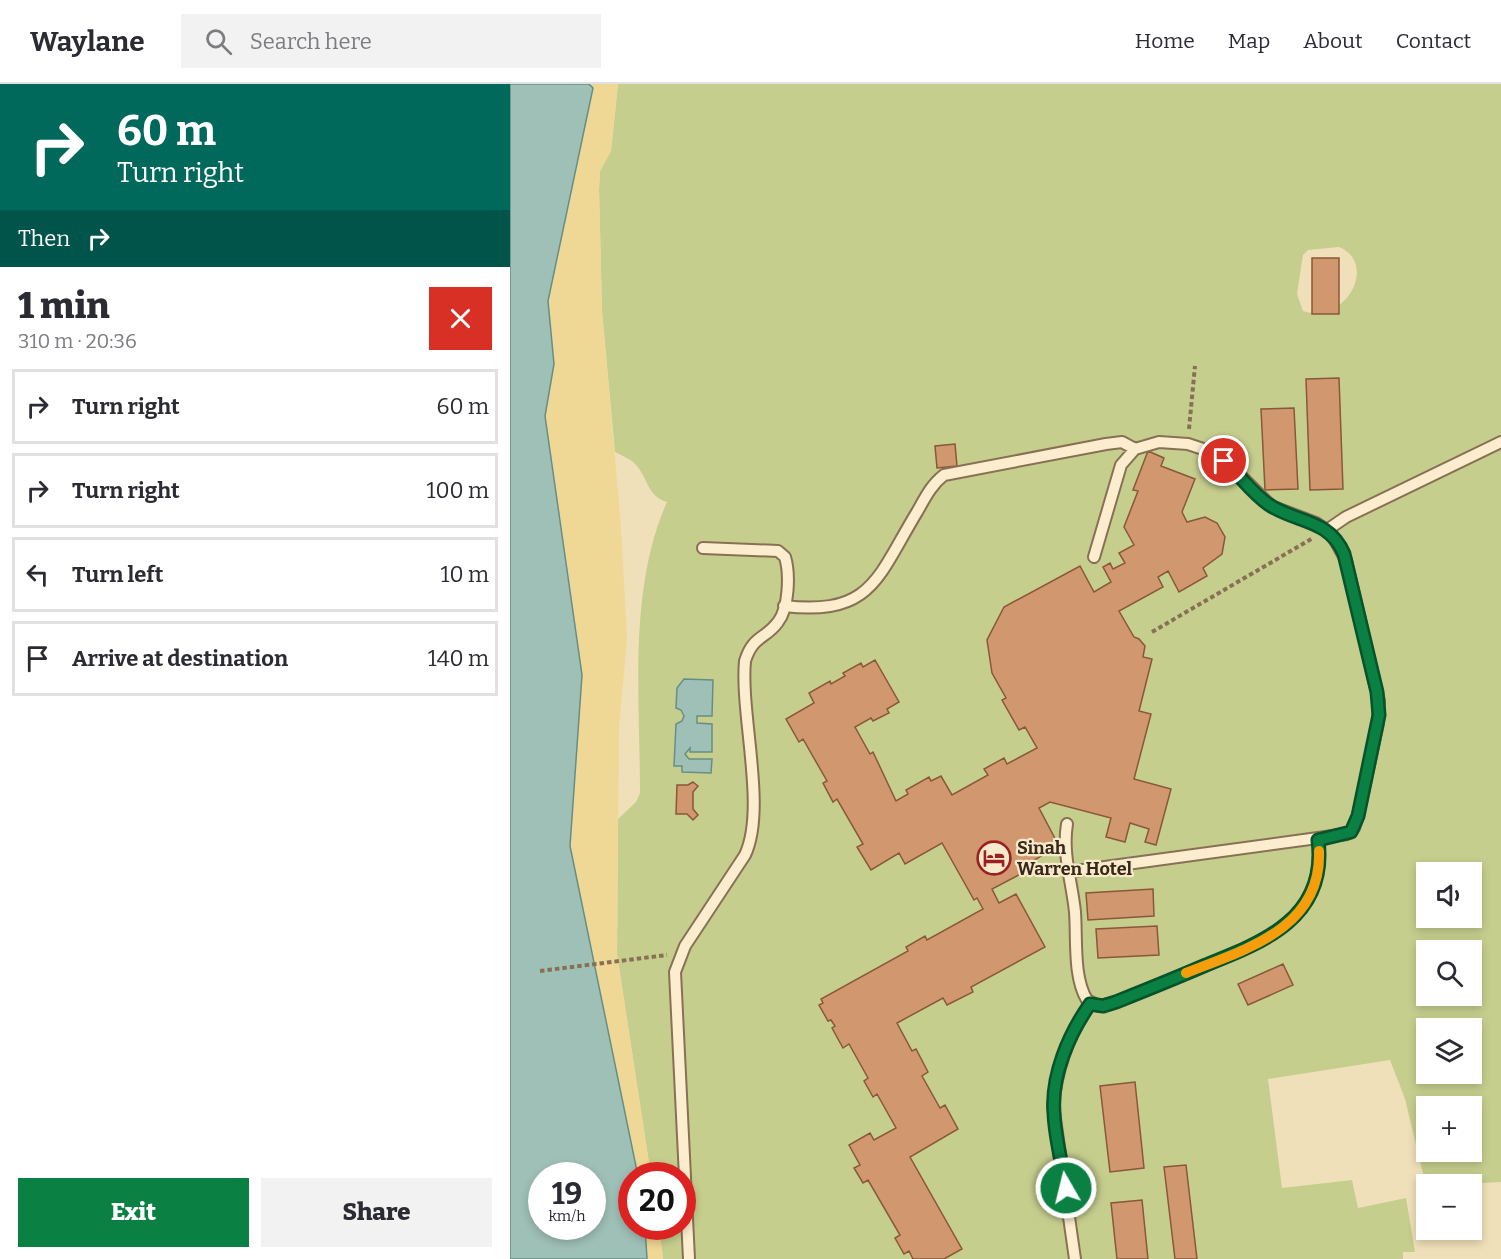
<!DOCTYPE html>
<html lang="en">
<head>
<meta charset="utf-8">
<style>
	body { margin:0; font-family:Bitter,serif; background:#f2f2f3; color:#2b2b33; height:100vh; display:flex; flex-direction:column; font-size:22px; white-space:nowrap }
	* { box-sizing:border-box; margin:0 }
	p { font-size:20px; color:#7c7c81 }
	.icon { flex:none; width:33px; height:33px; fill:none; stroke:currentColor; stroke-width:2; stroke-linecap:round; stroke-linejoin:round }
	.map { position:relative; flex:1; overflow:hidden }
	.drawer { display:flex; flex-direction:column; background:#fff; width:510px }
	.drawer>* { flex:none }
	.top-card { background:#00695c; color:#fff; overflow:hidden }
	.fabs { position:absolute; left:906px; top:778px; display:grid; gap:12px }
	.fabs a { display:grid; place-items:center; width:66px; height:66px; border-radius:0px; background:#fff; box-shadow:0 3px 9px #0003; font-size:30px }
	.speed { position:absolute; left:18px; top:1078px; display:flex; gap:12px; font-size:30px; font-weight:700; text-align:center }
	.speed>* { display:grid; place-content:center; width:78px; height:78px; border-radius:50%; background:#fff; box-shadow:0 3px 9px #0003; line-height:1 }
	.speed small { font-size:15px; font-weight:400 }
	.speed .limit { border:9px solid #d22; background:#fff; color:#111 }
	.pin { position:absolute; display:grid; place-items:center; width:51px; height:51px; color:#fff; margin:-26px; border:3px solid #fff; border-radius:50%; box-shadow:0 2px 6px #0007 }
	.me { position:absolute; width:66px; margin:-33px; rotate:352deg; stroke-linejoin:round; filter:drop-shadow(0 0 4px #0008) }
	.turn { display:flex; align-items:center; gap:21px; height:126px; padding:0 18px; font-size:27px }
	.turn .icon { width:78px; height:78px; stroke-width:2.5 }
	.turn b { display:block; font-size:42px; line-height:51px }
	.then { display:flex; align-items:center; height:57px; padding:0 18px; background:#0003; gap:12px; font-size:22px }
	.round { display:grid; place-items:center; flex:none; width:63px; height:63px; border-radius:0px; background:#f2f2f3 }
	.headline { display:flex; align-items:center; justify-content:space-between; height:102px; padding:0 18px }
	h1 { font-size:36px; font-weight:800; line-height:45px }
	.primary-button { display:flex; gap:12px; margin-top:auto; padding:12px 18px }
	.primary-button a { flex:1; height:69px; border-radius:0px; background:#0b8043; color:#fff; font-size:24px; font-weight:800; line-height:69px; text-align:center }
	.primary-button a+a { background:#f2f2f3; color:#2b2b33 }
	ul { padding:0; list-style:none }
	li { display:flex; align-items:center; gap:18px; height:75px; margin:0 12px 9px; padding:0 6px; border:3px solid #e1e1e2; border-radius:0px }
	li div { flex:1 }
	li b { display:block; font-size:22px }
	li em { font-style:normal }
	header { display:flex; align-items:center; gap:36px; box-sizing:border-box; height:84px; padding:0 30px; background:#fff; border-bottom:2px solid #e1e1e2 }
	header strong { font-size:28px }
	nav { display:flex; gap:33px; margin-inline-start:auto; font-size:21px }
	.search { width:420px; height:54px; background:#f2f2f3; display:flex; align-items:center; gap:15px; box-sizing:border-box; padding:0 21px; border-radius:0px; color:#7c7c81; font-size:22px }
	main { display:flex; flex:1; min-height:0 }
	.map>svg:first-child { display:block }
</style>
</head>
<body>
<header>
<strong>Waylane</strong>
<div class="search"><svg class="icon" aria-label="search" viewBox="0 0 24 24"><circle cx="10" cy="10" r="6"/><path d="M15 15l6 6"/></svg>Search here</div>
<nav><a>Home</a><a>Map</a><a>About</a><a>Contact</a></nav>
</header>
<main>
<section class="drawer">
<div class="top-card">
<div class="turn"><svg class="icon" aria-label="right" viewBox="0 0 24 24"><path d="M7 20v-9h11M14 6l5 5-5 5"/></svg><div><b>60 m</b>Turn right</div></div>
<div class="then">Then<svg class="icon" aria-label="right" viewBox="0 0 24 24"><path d="M7 20v-9h11M14 6l5 5-5 5"/></svg></div>
</div>
<div class="headline"><div><h1>1 min</h1><p>310 m · 20:36</p></div><a class="round" style="background:#d93025;color:#fff"><svg class="icon" aria-label="close" viewBox="0 0 24 24"><path d="M6 6l12 12M18 6L6 18"/></svg></a></div>
<ul>
<li><svg class="icon" aria-label="right" viewBox="0 0 24 24"><path d="M7 20v-9h11M14 6l5 5-5 5"/></svg><div><b>Turn right</b></div><em>60 m</em></li>
<li><svg class="icon" aria-label="right" viewBox="0 0 24 24"><path d="M7 20v-9h11M14 6l5 5-5 5"/></svg><div><b>Turn right</b></div><em>100 m</em></li>
<li><svg class="icon" aria-label="left" viewBox="0 0 24 24"><path d="M17 20v-9H6M10 6l-5 5 5 5"/></svg><div><b>Turn left</b></div><em>10 m</em></li>
<li><svg class="icon" aria-label="arrive" viewBox="0 0 24 24"><path d="M6 21V4h12l-3 4 3 4H6"/></svg><div><b>Arrive at destination</b></div><em>140 m</em></li>
</ul>
<div class="primary-button"><a>Exit</a><a>Share</a></div>
</section>
<div class="map">
<svg width="991" height="1175" viewBox="0 0 991 1175">
	<rect width="100%" height="100%" fill="#f0e0ba"/>
	<path fill="#c6ce8e" fill-rule="evenodd" d="M 108,0 L 991,0 L 991,1098 L 916,1102 L 895,1015 L 880,976 L 758,995 L 772,1104 L 842,1096 L 848,1124 L 896,1114 L 905,1168 L 893,1168 L 893,1175 L 153,1175 L 149,1143 L 172,1143 L 172,1092 L 141,1092 L 107,870 L 108,735 L 126,718 L 130,709 C 130,615 118,505 157,418 C 136,412 138,391 123,378 C 118,374 111,371 105,368 L 92,227 L 89,105 L 90,87 L 101,67 ZM 829,163 C 869,180 835,241 793,227 L 787,210 L 793,171 L 798,166 ZM 916,789 L 962,789 L 962,834 L 916,834 ZM 916,867 L 962,867 L 962,912 L 916,912 ZM 916,945 L 962,945 L 962,990 L 916,990 ZM 916,1023 L 962,1023 L 962,1068 L 916,1068 Z"/>
	<path fill="#efd795" d="M 71,0 L 108,0 L 101,67 L 90,87 L 89,105 L 92,227 L 111,442 L 117,555 L 109,644 L 107,870 L 141,1092 L 122,1092 L 122,1143 L 149,1143 L 153,1175 L 94,1175 L 82,1092 L 0,128 Z"/>
	<path fill="#9fc0b7" stroke="#678e84" stroke-width="1.5" fill-rule="evenodd" d="M 0,0 L 79,0 L 83,4 L 38,217 L 44,280 L 35,332 L 72,591 L 60,762 L 128,1092 L 122,1092 L 122,1143 L 135,1143 L 137,1175 L 0,1175 ZM 32,1092 L 82,1092 L 82,1143 L 32,1143 Z
		M 174,595 L 203,596 L 202,632 L 187,632 L 187,639 L 202,640 L 202,668 L 180,668 L 180,664 L 175,670 L 179,675 L 202,675 L 201,689 L 172,688 L 172,682 L 164,682 L 166,640 L 172,637 L 174,632 L 171,626 L 166,624 L 167,604 Z"/>
	<path fill="#d1976e" stroke="#885838" stroke-width="1.5" d="M 802,174 L 829,174 L 829,230 L 802,230 Z
		M 829,294 L 833,405 L 800,406 L 796,295 Z
		M 784,324 L 788,405 L 755,406 L 751,325 Z
		M 445,360 L 447,382 L 427,384 L 425,362 Z
		M 638,367 L 654,374 L 651,382 L 685,395 L 672,428 L 677,438 L 695,433 L 707,439 L 715,453 L 712,470 L 693,484 L 697,492 L 669,508 L 658,487 L 648,493 L 653,503 L 609,527 L 624,553 L 629,555 L 635,562 L 633,573 L 642,575 L 629,627 L 641,630 L 624,695 L 661,705 L 646,761 L 635,758 L 639,745 L 620,739 L 615,758 L 596,753 L 601,734 L 540,718 L 529,724 L 549,762 L 519,779 L 522,784 L 482,805 L 489,819 L 506,810 L 535,863 L 461,903 L 463,908 L 437,921 L 433,914 L 387,939 L 402,967 L 406,965 L 418,988 L 412,992 L 430,1024 L 435,1021 L 448,1045 L 400,1073 L 452,1165 L 434,1175 L 403,1175 L 399,1167 L 394,1170 L 385,1154 L 390,1151 L 358,1096 L 353,1099 L 344,1084 L 350,1081 L 339,1061 L 360,1049 L 364,1056 L 386,1044 L 367,1010 L 363,1013 L 354,997 L 358,994 L 339,960 L 333,964 L 322,944 L 325,942 L 321,936 L 318,937 L 309,921 L 313,919 L 311,915 L 398,867 L 396,863 L 415,852 L 417,856 L 473,825 L 467,814 L 464,816 L 432,759 L 395,780 L 389,769 L 361,786 L 347,763 L 353,760 L 327,715 L 323,718 L 313,699 L 317,697 L 293,655 L 289,658 L 276,635 L 304,619 L 299,609 L 320,597 L 321,600 L 335,592 L 333,589 L 351,579 L 353,583 L 365,576 L 389,618 L 377,625 L 379,629 L 363,637 L 361,634 L 345,643 L 360,670 L 363,668 L 386,717 L 398,710 L 396,706 L 419,693 L 421,697 L 431,692 L 442,711 L 478,691 L 474,685 L 494,674 L 497,680 L 527,664 L 515,643 L 509,646 L 492,616 L 496,614 L 482,589 L 477,556 L 494,523 L 570,482 L 584,508 L 601,498 L 593,483 L 600,479 L 603,485 L 615,479 L 609,469 L 624,461 L 614,443 L 628,407 L 623,406 Z
		M 183,698 L 188,702 L 183,708 L 183,725 L 188,731 L 183,736 L 177,730 L 166,730 L 167,701 L 178,701 Z
		M 643,805 L 644,832 L 578,836 L 576,809 Z
		M 647,842 L 649,871 L 588,874 L 586,845 Z
		M 773,880 L 783,901 L 738,921 L 728,900 Z
		M 625,998 L 634,1084 L 600,1088 L 590,1002 Z
		M 676,1081 L 687,1175 L 665,1175 L 654,1083 Z
		M 632,1116 L 638,1175 L 607,1175 L 601,1119 Z"/>
	<g fill="none" stroke-linecap="round" stroke-linejoin="round">
		<defs>
			<path id="service" d="M 817,446 L 836,433 L 991,358
				M 274,522 C 362,532 367,494 407,428 C 415,414 421,401 434,391 L 596,360 L 612,358 L 625,365
				M 557,740 C 552,770 562,798 565,828 C 567,855 563,893 577,916 L 589,922 L 606,918 C 636,906 666,894 696,881 C 754,858 818,833 808,756
				M 558,788 L 837,750 L 844,744 L 848,732 L 868,639 L 869,617 L 836,476 L 821,449 L 806,439 L 761,422 L 723,384 L 696,366 L 678,360 L 649,358 L 625,365 L 611,381 L 584,473
				M 179,1175 L 165,888 L 175,862 L 235,771 C 257,724 230,631 235,577 C 243,551 256,555 268,538 C 279,524 280,490 275,473 L 268,467 L 193,464
				M 565,1175 L 543,1021 C 547,983 559,950 580,920"/>
		</defs>
		<use href="#service" stroke="#887054" stroke-width="14"/>
		<path stroke="#887054" stroke-width="4" stroke-dasharray="4.5 3" stroke-linecap="butt" d="M 679,345 L 685,282
			M 642,548 L 803,454
			M 30,887 L 157,871"/>
		<use href="#service" stroke="#fbedce" stroke-width="10"/>
	</g>
	<g fill="none" stroke-linecap="round" stroke-linejoin="round">
		<defs>
			<path id="route" d="M 556,1104 C 552,1079 545,1054 544,1029 C 541,991 559,950 580,920 L 593,922 L 606,918 C 636,906 666,894 696,881 C 754,858 818,833 808,756 L 841,748 L 848,732 L 869,631 L 867,608 L 834,470 C 819,434 785,439 758,420 C 741,408 729,390 714,377"/>
		</defs>
		<use href="#route" stroke="#07532c" stroke-width="15"/>
		<use href="#route" stroke="#0b8043" stroke-width="10"/>
		<path stroke="#f59e0b" stroke-width="10" d="M 676,889 C 734,866 812,845 809,767"/>
	</g>
	<defs>
		<symbol id="hotel-ring" viewBox="-11 -11 22 22"><circle r="9.5" fill="#f7eaca" stroke="#9a2021" stroke-width="1.5"/><path d="M-6-4.5h1.5V1H6V5H4.5V3h-9V5H-6ZM-4 0a1.8 1.8 0 1 1 3.6 0ZM.5 0V-2.5h3Q6-2.5 6 0Z" fill="#9a2021"/></symbol>
	</defs>
	<g fill-rule="evenodd">
		<use href="#hotel-ring" x="465" y="755" width="38" height="38"/>
	</g>
	<g text-anchor="middle" dominant-baseline="central" stroke-width="4.5" stroke-linejoin="round" paint-order="stroke">
		<g font-size="18" font-weight="bold" fill="#36271a" stroke="#f7eaca" text-anchor="start">
			<text x="507" y="764">Sinah<tspan x="507" dy="21">Warren Hotel</tspan></text>
		</g>
	</g>
</svg>
<div class="fabs">
<a><svg class="icon" aria-label="sound" viewBox="0 0 24 24"><path d="M4 9h4l5-4v14l-5-4H4zM17 9q2 3 0 6"/></svg></a>
<a><svg class="icon" aria-label="search" viewBox="0 0 24 24"><circle cx="10" cy="10" r="6"/><path d="M15 15l6 6"/></svg></a>
<a><svg class="icon" aria-label="layers" viewBox="0 0 24 24"><path d="M12 4l9 5-9 5-9-5zM3 14l9 5 9-5"/></svg></a>
<a>+</a>
<a>−</a>
</div>
<div class="speed"><div>19<small>km/h</small></div><div class="limit">20</div></div>
<div class="pin" style="left:714px;top:377px;background:#d93025"><svg class="icon" aria-label="arrive" viewBox="0 0 24 24"><path d="M6 21V4h12l-3 4 3 4H6"/></svg></div>
<svg class="me" style="left:556px;top:1104px" viewBox="-20 -20 40 40"><circle r="17" fill="#0b8043" stroke="#fff" stroke-width="3"/><path d="M0-11L8 9 0 5-8 9z" fill="#fff"/></svg>
</div>
</main>
</body>
</html>
